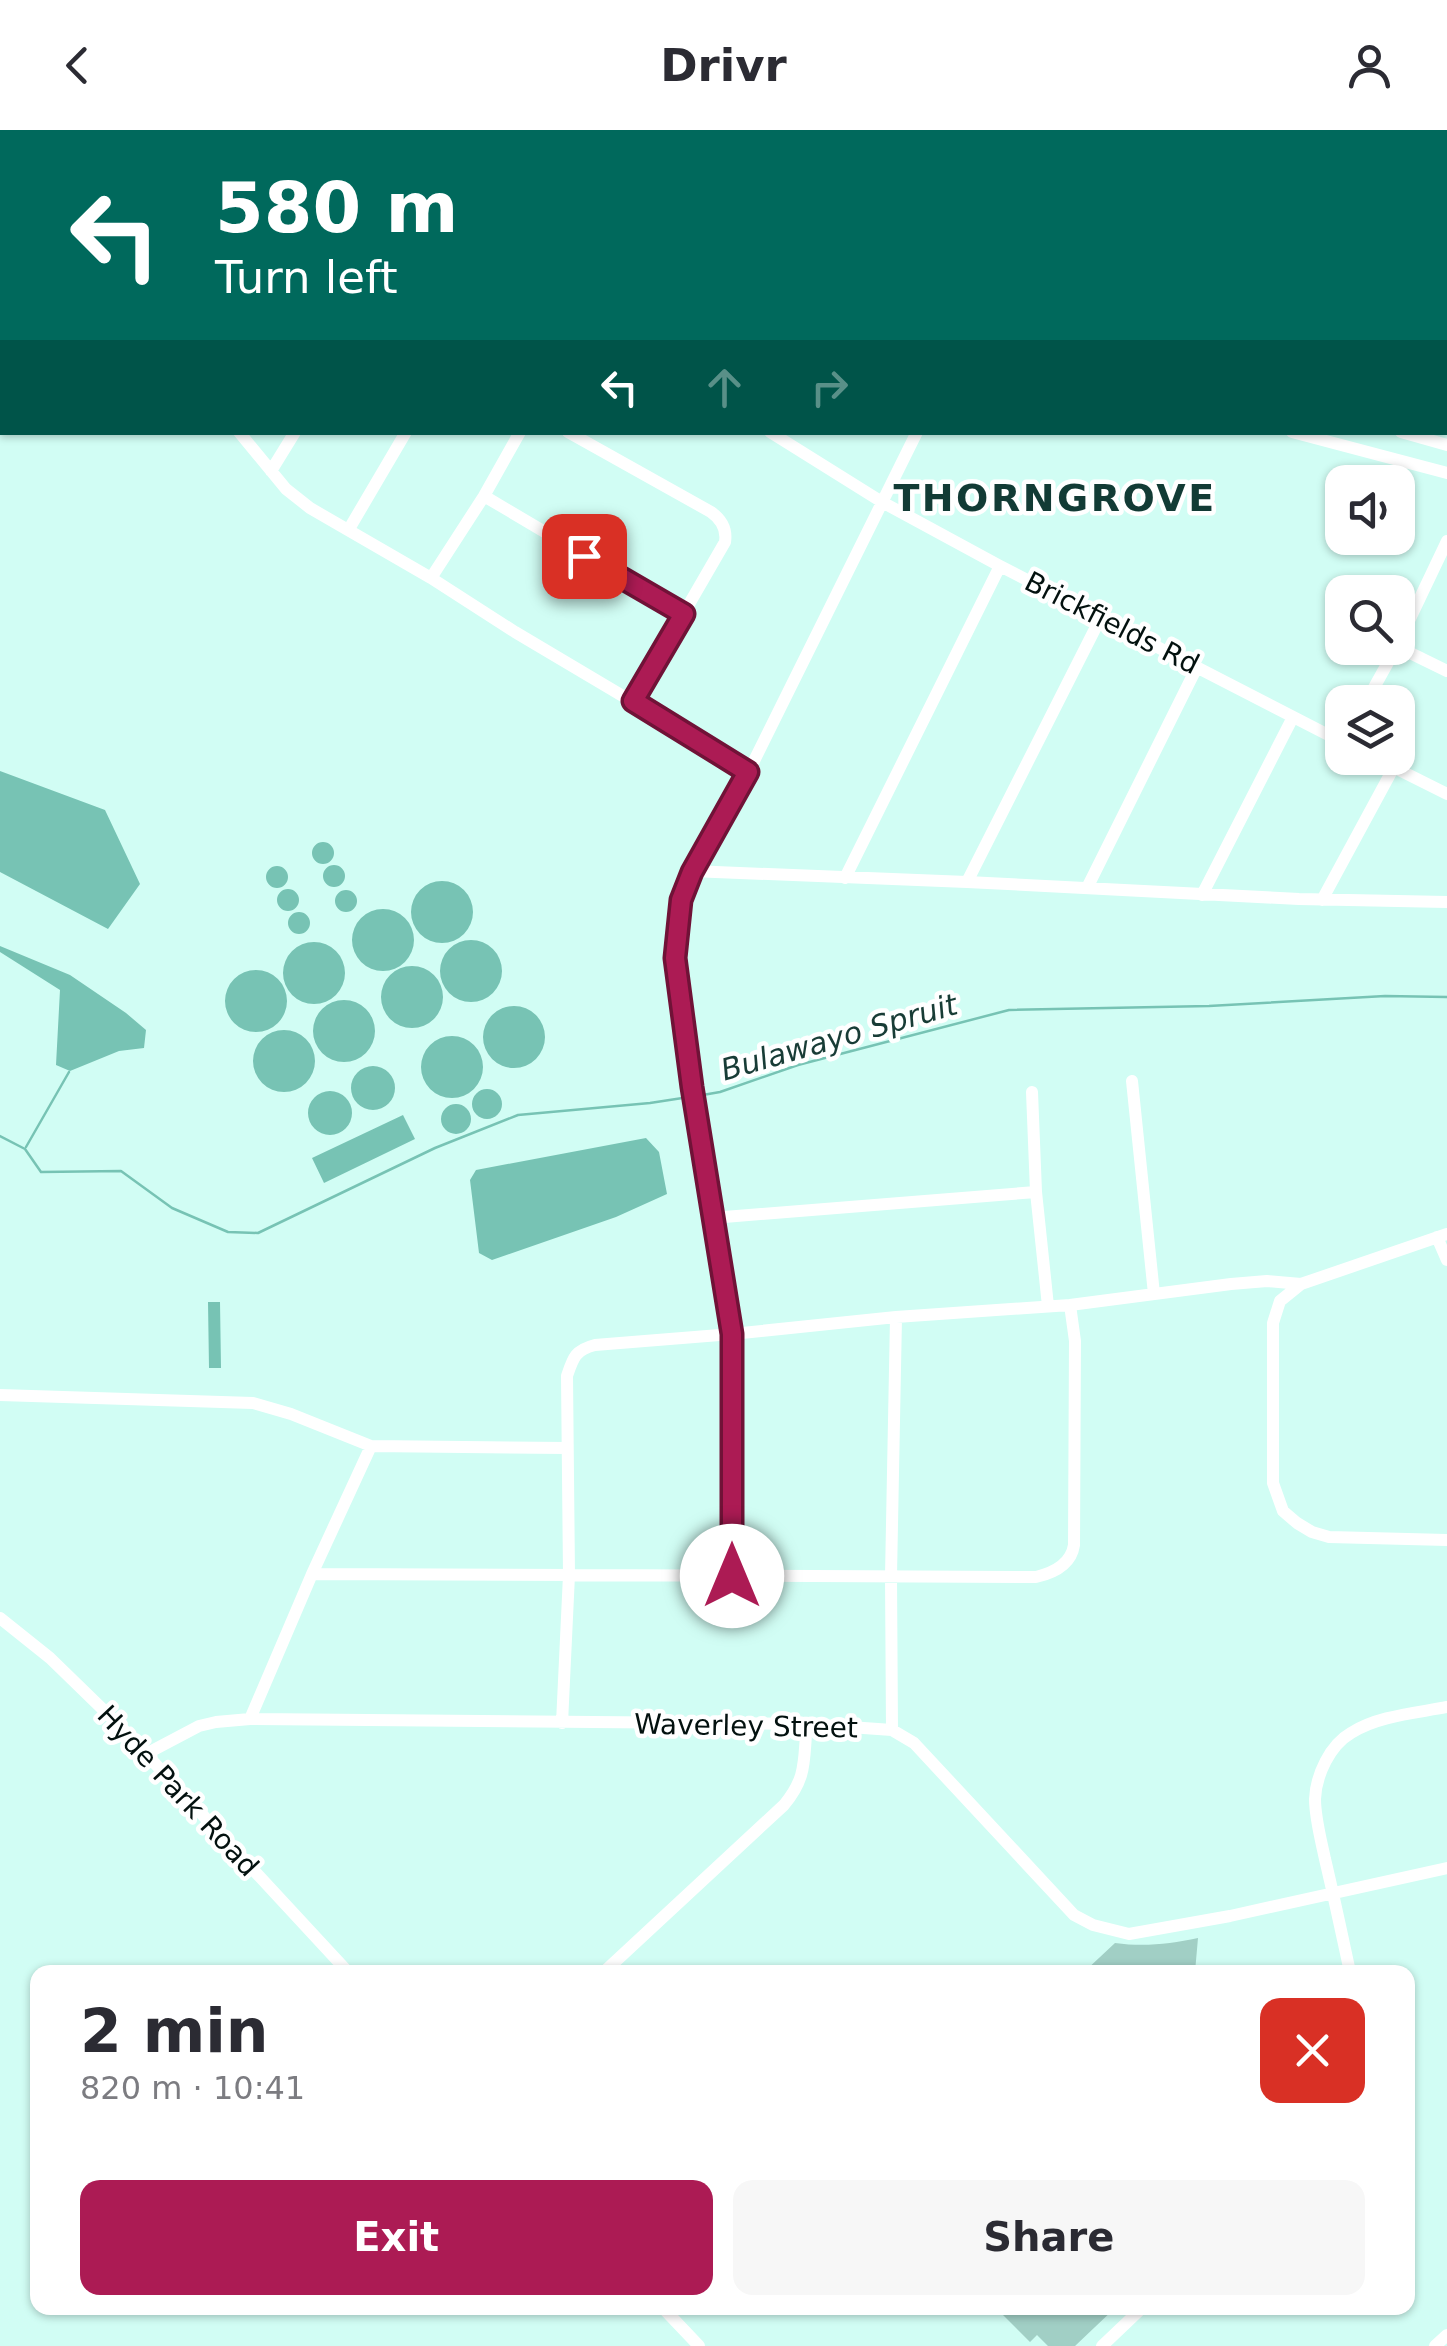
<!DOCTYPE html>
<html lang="en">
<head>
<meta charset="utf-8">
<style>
	body { margin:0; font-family:"DejaVu Sans",sans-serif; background:#f7f7f7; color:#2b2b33; height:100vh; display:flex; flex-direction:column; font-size:38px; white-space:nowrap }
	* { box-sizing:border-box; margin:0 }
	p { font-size:32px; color:#7c7c81 }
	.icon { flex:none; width:55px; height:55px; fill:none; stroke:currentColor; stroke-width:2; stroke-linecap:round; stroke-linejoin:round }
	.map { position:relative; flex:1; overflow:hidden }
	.sheet { position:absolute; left:30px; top:1835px; width:1385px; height:350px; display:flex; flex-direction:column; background:#fff; border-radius:20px; box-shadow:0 2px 8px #0004 }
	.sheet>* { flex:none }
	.hud { position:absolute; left:0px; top:0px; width:1448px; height:305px; box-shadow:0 2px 8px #0004; background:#00695c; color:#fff; overflow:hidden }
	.fabs { position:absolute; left:1325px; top:335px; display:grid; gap:20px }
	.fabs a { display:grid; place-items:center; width:90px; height:90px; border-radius:20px; background:#fff; box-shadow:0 2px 8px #0004; font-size:50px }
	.pin { position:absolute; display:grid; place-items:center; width:85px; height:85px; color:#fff; margin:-42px; border-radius:20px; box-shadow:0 5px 15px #0006 }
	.me { position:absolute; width:110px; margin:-55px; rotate:0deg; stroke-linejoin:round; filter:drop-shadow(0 0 8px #0008) }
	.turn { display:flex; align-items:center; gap:35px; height:210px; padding:0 50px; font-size:45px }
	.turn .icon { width:130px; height:130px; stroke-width:2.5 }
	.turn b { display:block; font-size:70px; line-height:85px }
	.lanes { display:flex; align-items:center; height:95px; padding:0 50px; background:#0003; justify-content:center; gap:50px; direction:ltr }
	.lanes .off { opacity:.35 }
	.round { display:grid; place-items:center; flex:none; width:105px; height:105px; border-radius:20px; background:#f7f7f7 }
	.summary { display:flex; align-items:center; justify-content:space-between; height:170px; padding:0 50px }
	h1 { font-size:60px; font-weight:800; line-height:75px }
	.action { display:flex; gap:20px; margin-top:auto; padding:20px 50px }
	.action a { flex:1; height:115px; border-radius:20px; background:#ac1b54; color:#fff; font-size:40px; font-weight:800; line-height:115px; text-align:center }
	.action a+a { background:#f7f7f7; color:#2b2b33 }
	header { display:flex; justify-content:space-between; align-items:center; height:130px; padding:0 50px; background:#fff; font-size:45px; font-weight:800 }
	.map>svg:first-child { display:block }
</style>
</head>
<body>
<header><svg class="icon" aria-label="back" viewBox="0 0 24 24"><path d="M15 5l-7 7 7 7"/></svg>Drivr<svg class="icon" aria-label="person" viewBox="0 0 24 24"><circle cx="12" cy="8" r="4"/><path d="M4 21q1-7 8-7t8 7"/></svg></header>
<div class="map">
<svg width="1447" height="2216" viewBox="0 0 1447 2216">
	<rect width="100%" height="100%" fill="#d1fdf4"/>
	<path fill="#a1cfc5" d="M 1198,1808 L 1195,1842 L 1084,1842 L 1115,1813 C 1144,1817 1170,1814 1198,1808 Z
		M 996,2178 L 1115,2178 L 1075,2216 L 1048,2216 L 1037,2205 L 1030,2212 Z"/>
	<path fill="#77c3b4" d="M 0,641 L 105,680 L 140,754 L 108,799 L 0,742 Z
		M312 723a11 11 0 1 1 22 0a11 11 0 1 1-22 0Z
		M323 746a11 11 0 1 1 22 0a11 11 0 1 1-22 0Z
		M266 747a11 11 0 1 1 22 0a11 11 0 1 1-22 0Z
		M411 782a31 31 0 1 1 62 0a31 31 0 1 1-62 0Z
		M277 770a11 11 0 1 1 22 0a11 11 0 1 1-22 0Z
		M335 771a11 11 0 1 1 22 0a11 11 0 1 1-22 0Z
		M352 810a31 31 0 1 1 62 0a31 31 0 1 1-62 0Z
		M288 793a11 11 0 1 1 22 0a11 11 0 1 1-22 0Z
		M440 841a31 31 0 1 1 62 0a31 31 0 1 1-62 0Z
		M283 843a31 31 0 1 1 62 0a31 31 0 1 1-62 0Z
		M 0,816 L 70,845 L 126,883 L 146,900 L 144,918 L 119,921 L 70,941 L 56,935 L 60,860 L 0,822 Z
		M381 867a31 31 0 1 1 62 0a31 31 0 1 1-62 0Z
		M225 871a31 31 0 1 1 62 0a31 31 0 1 1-62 0Z
		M313 901a31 31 0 1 1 62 0a31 31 0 1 1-62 0Z
		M483 907a31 31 0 1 1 62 0a31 31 0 1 1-62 0Z
		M253 931a31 31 0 1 1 62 0a31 31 0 1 1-62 0Z
		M421 937a31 31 0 1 1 62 0a31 31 0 1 1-62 0Z
		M351 958a22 22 0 1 1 44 0a22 22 0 1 1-44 0Z
		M472 974a15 15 0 1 1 30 0a15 15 0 1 1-30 0Z
		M308 983a22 22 0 1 1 44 0a22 22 0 1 1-44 0Z
		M441 989a15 15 0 1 1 30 0a15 15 0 1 1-30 0Z
		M 403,985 L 415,1009 L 324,1053 L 312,1028 Z
		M 646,1008 L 659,1022 L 667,1064 L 616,1087 L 492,1130 L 479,1123 L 470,1050 L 476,1040 Z
		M 208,1172 L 220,1172 L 221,1238 L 209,1238 Z"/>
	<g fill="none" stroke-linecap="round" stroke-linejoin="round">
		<path stroke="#77c3b4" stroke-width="2.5" d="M 697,966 L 720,962 L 798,935 L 1009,880 L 1209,876 L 1385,866 L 1447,867
			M 0,1006 L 25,1019 L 41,1042 L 121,1041 L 172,1078 L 228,1102 L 258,1103 L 435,1018 L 518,985 L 650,973 L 689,967
			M 26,1017 L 69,942"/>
		<path stroke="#fff" stroke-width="12" d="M 440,0 L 446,2
			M 614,0 L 618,2
			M 681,0 L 685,2
			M 892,0 L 897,2
			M 1237,0 L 1237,2
			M 148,2 L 151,0
			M 821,2 L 822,0
			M 1208,2 L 1208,0
			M 1360,2 L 1367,0
			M 1445,202 L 1447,203
			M 239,302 L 286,359 L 310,378 L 431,448 L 515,502 L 749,641
			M 568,302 L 711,382 C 721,389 727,399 725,412 L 633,571
			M 770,302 L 882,372 L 1000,436 L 1342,612
			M 1292,302 L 1447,343
			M 1401,302 L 1447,315
			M 271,341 L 295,302
			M 484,366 L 685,485
			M 349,399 L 406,302
			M 431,448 L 484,366 L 520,302
			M 1398,514 L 1447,411
			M 1398,517 L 1447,541
			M 1366,572 L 1396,518
			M 1375,628 L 1447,664
			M 691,741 L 967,752 L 1299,769 L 1447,772
			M 845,748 L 1000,436
			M 967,752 L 1101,487
			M 1087,758 L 1197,537
			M 1202,765 L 1293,587
			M 1322,770 L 1394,637
			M 1132,951 L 1154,1164
			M 1032,962 L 1036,1062 L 1048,1176
			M 712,1088 L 1036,1062
			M 1447,1104 L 1301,1154 L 1280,1171 L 1273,1193 L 1273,1353 L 1283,1381 L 1297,1393 L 1312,1402 L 1329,1407 L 1447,1410
			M 1437,1107 L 1447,1130
			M 0,1265 L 253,1273 L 291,1284 L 371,1316 L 567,1318
			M 312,1444 L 1036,1447 C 1053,1443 1071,1435 1074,1415 L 1075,1211 L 1070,1175
			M 732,1446 L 732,1204 L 691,957 L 675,828 L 681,769 L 691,741 L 749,641 L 917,302
			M 0,1488 L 50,1528 L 123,1599 L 348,1842
			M 250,1589 L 312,1444 L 371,1316
			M 562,1593 L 569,1445 L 567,1246 C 573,1228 575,1220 595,1215 L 732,1204 L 896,1187 L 1070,1175 L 1231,1154 L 1267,1151 L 1301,1154
			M 892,1600 L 891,1446 L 896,1187
			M 144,1625 L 199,1596 L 216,1592 L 250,1589 L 807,1594 L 892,1600 L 914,1613 L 1074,1785 L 1093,1795 L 1129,1804 L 1230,1786 L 1447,1738
			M 604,1842 L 784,1675 C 808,1646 803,1630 807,1594
			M 1350,1842 C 1342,1805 1334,1767 1325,1729 C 1321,1710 1315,1688 1315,1669 C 1316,1645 1330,1615 1351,1603 C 1377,1586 1416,1583 1447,1577
			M 663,2178 L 699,2216
			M 1102,2216 L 1142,2178
			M 1435,2216 L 1447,2205"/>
	</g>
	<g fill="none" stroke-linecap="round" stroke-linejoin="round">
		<defs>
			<path id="route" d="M 584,426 L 684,484 L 633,571 L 748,642 L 692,742 L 681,770 L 675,828 L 692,957 L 732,1204 L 732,1446"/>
		</defs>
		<use href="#route" stroke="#701237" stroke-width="25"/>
		<use href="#route" stroke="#ac1b54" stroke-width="18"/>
	</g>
	<g text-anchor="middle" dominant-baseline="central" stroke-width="9" stroke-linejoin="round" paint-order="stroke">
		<g font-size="28" fill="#03110f" stroke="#fff">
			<text transform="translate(1112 493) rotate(27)">Brickfields Rd</text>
			<text transform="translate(746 1596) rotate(1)">Waverley Street</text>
			<text transform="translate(178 1661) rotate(47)">Hyde Park Road</text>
		</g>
		<g font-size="30" font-style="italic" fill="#183c36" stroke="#fff">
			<text transform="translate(839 907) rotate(-16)">Bulawayo Spruit</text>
		</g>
		<g font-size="38" font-weight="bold" letter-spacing="2.5" fill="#123b35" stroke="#fff">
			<text x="1055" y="368">THORNGROVE</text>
		</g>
	</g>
</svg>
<div class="fabs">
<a><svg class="icon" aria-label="sound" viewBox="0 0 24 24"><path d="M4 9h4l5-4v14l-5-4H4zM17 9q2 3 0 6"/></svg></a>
<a><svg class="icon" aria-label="search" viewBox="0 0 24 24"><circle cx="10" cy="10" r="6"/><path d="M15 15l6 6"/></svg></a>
<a><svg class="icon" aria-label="layers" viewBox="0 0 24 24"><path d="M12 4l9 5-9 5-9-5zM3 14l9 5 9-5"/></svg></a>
</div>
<div class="pin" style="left:584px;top:426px;background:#d93025"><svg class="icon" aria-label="arrive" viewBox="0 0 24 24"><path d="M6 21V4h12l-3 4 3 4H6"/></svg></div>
<svg class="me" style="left:732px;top:1446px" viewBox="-20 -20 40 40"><circle r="19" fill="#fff"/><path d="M0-13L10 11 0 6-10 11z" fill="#ac1b54"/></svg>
<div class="hud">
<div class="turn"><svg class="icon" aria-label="left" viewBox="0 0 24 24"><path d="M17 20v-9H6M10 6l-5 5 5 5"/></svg><div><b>580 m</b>Turn left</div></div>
<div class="lanes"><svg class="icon" aria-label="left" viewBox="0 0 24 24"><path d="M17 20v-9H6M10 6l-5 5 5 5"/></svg><svg class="icon off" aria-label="ahead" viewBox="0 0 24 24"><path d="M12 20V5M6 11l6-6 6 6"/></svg><svg class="icon off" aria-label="right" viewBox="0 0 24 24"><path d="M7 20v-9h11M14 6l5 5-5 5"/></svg></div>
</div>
<section class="sheet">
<div class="summary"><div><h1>2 min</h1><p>820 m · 10:41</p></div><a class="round" style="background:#d93025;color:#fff"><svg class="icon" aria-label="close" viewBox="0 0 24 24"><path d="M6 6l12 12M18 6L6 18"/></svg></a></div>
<div class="action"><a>Exit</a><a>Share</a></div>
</section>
</div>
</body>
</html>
